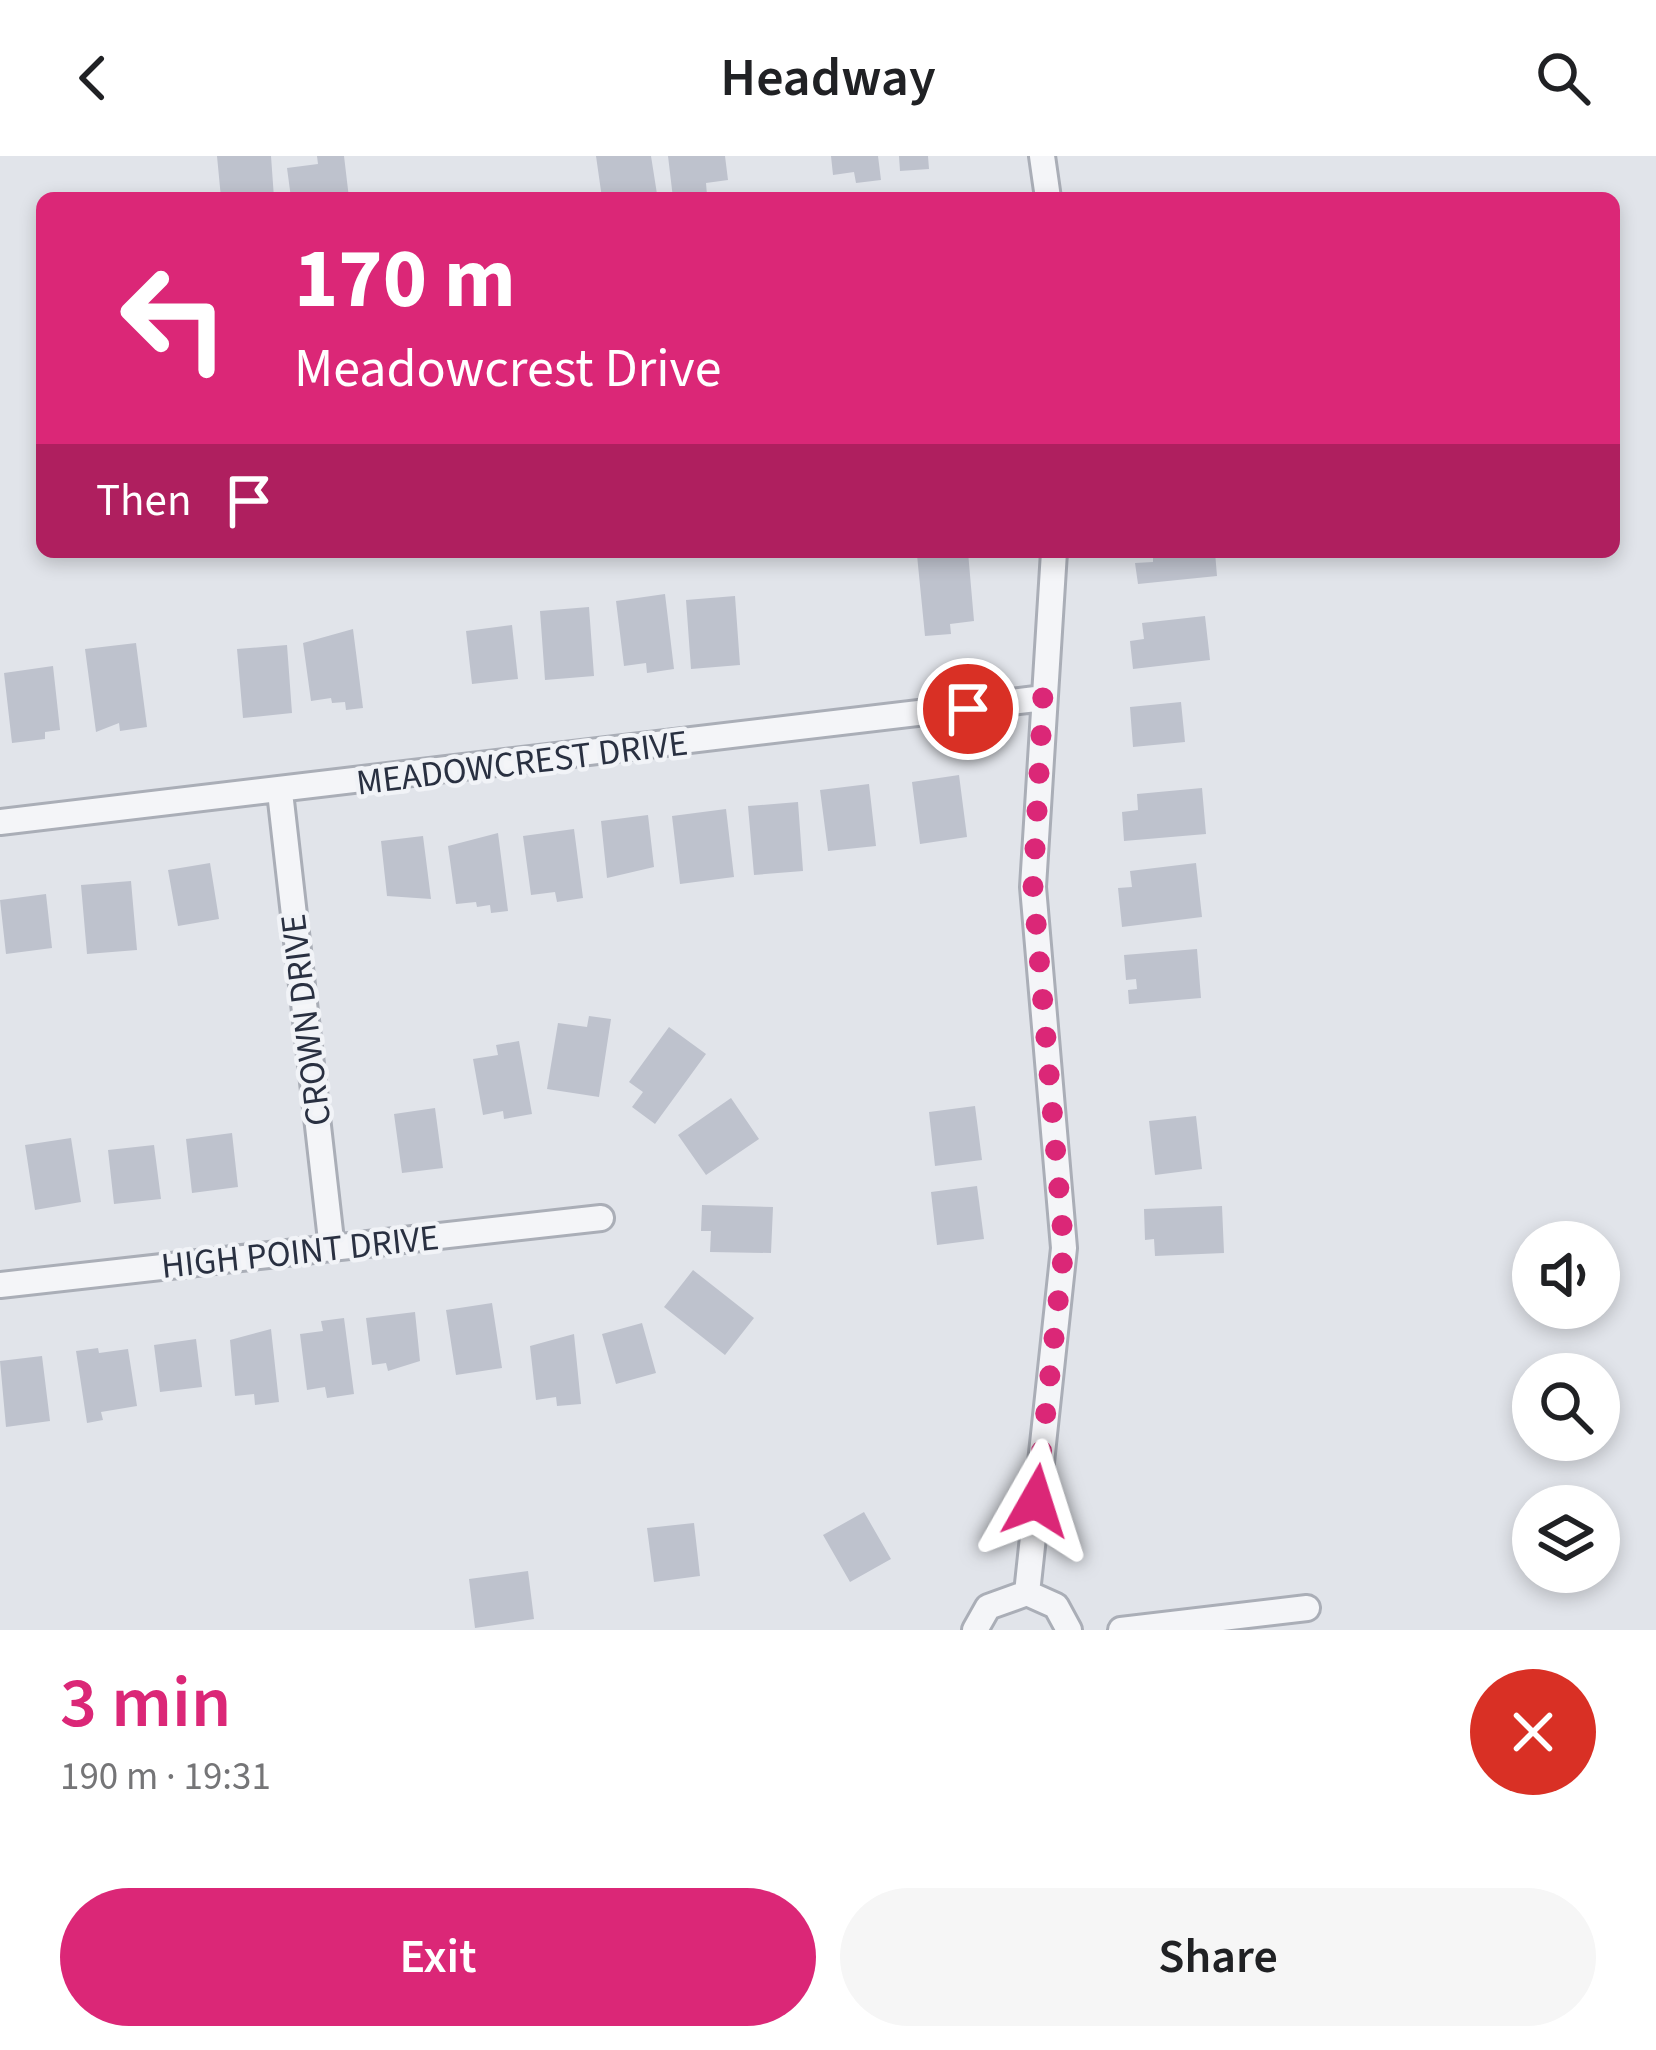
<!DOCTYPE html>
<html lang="en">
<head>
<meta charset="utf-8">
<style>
	body { margin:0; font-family:"Source Sans 3",sans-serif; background:#f6f6f6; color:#202124; height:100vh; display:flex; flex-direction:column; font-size:45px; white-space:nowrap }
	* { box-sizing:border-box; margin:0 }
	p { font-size:39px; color:#757577 }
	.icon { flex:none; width:66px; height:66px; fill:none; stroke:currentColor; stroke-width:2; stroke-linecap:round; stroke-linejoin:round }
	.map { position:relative; height:1474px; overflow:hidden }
	.sheet { display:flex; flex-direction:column; background:#fff; flex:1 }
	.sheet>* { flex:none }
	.top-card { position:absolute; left:36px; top:36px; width:1584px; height:366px; border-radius:18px; box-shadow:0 6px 18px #0003; background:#db2777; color:#fff; overflow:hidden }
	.tools { position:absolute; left:1512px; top:1065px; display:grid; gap:24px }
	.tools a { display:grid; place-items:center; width:108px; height:108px; border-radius:50%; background:#fff; box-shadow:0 6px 18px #0003; font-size:60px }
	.pin { position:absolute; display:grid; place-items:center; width:102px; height:102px; color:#fff; margin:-51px; border:6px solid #fff; border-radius:50%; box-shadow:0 3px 12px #0007 }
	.me { position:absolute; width:132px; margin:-66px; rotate:6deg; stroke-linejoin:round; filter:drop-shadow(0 0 9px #0008) }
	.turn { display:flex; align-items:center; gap:42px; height:252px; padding:0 60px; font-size:54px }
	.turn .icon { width:156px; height:156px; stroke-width:2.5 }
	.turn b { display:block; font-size:84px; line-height:102px }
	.then { display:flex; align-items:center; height:114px; padding:0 60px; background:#0003; gap:24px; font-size:45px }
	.round { display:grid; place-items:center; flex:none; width:126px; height:126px; border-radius:63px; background:#f6f6f6 }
	.summary { display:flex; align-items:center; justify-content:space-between; height:204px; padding:0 60px }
	h1 { font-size:72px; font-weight:600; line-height:90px; color:#db2777 }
	.action { display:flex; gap:24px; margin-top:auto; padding:24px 60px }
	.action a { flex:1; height:138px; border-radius:72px; background:#db2777; color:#fff; font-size:48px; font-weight:600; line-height:138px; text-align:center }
	.action a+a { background:#f6f6f6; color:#202124 }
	header { display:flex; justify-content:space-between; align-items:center; height:156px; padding:0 60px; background:#fff; font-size:54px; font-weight:600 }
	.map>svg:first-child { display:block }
</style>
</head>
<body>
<header><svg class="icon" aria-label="back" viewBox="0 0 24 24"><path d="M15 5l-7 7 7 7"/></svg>Headway<svg class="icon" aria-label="search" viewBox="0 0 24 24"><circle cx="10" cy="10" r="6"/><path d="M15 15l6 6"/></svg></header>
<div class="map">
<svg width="1656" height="1474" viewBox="0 0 1656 1474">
	<rect width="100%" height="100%" fill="#e1e4ea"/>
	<path fill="#bec2cd" d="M 217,0 L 271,0 L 274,42 L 221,42 Z
		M 317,0 L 344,0 L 349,42 L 291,42 L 287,12 L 318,8 Z
		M 596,0 L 651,0 L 657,38 L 602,42 Z
		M 668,0 L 725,0 L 728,24 L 706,27 L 707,39 L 673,42 Z
		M 831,0 L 878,0 L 881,24 L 856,27 L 854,16 L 833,19 Z
		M 899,0 L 928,0 L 929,13 L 900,15 Z
		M 968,396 L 974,465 L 950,468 L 951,478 L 925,480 L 917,399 Z
		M 1153,396 L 1215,396 L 1217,420 L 1138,428 L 1135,407 L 1153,406 Z
		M 665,438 L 674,513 L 647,517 L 646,507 L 624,510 L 616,445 Z
		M 735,440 L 740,509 L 691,513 L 686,444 Z
		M 589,451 L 594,520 L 545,524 L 540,455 Z
		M 1205,460 L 1210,504 L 1133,513 L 1130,485 L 1144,483 L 1142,467 Z
		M 512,469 L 518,523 L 472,528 L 466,475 Z
		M 353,473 L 363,552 L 346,554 L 345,546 L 332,547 L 331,542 L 311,545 L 303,487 Z
		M 136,487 L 147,571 L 120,575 L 119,567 L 96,576 L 85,493 Z
		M 287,489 L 292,557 L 243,562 L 237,493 Z
		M 53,510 L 60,574 L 45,576 L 45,583 L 12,587 L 4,517 Z
		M 1181,546 L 1185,586 L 1133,591 L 1130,551 Z
		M 959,619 L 967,681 L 920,688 L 912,626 Z
		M 869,628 L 876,690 L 828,695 L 820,634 Z
		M 1202,632 L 1206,678 L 1124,685 L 1122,656 L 1138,654 L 1137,638 Z
		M 798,646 L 803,715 L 754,719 L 748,650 Z
		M 726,653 L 734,721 L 680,728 L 672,660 Z
		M 648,659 L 654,711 L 607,722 L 601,665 Z
		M 574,673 L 583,742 L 557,746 L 555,736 L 531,739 L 523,680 Z
		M 498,677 L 508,755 L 491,757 L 490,749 L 477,751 L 476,746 L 456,748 L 448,690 Z
		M 423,680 L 431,743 L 387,740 L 381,685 Z
		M 210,707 L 219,763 L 178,770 L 168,714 Z
		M 1196,707 L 1202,761 L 1122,771 L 1118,732 L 1132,731 L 1130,715 Z
		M 131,725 L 137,794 L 87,798 L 81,729 Z
		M 46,738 L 52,792 L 6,798 L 0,744 Z
		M 1197,793 L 1201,842 L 1129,848 L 1128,834 L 1137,833 L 1136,823 L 1126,824 L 1124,799 Z
		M 589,860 L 611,863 L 599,941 L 547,933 L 558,867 L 587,871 Z
		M 669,871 L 706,898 L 655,968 L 632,951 L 643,936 L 629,926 Z
		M 519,885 L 532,958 L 504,963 L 503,955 L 483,959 L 473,903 L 498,899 L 496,889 Z
		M 731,942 L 759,983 L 706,1019 L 678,979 Z
		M 975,950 L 982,1004 L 935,1010 L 929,956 Z
		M 435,952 L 443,1012 L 402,1017 L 394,958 Z
		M 1196,960 L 1202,1013 L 1155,1019 L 1149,965 Z
		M 232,977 L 238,1031 L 192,1037 L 186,983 Z
		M 71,982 L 81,1046 L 35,1054 L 25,989 Z
		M 154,989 L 161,1043 L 114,1048 L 108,994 Z
		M 977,1030 L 984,1083 L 937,1089 L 931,1036 Z
		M 702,1049 L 773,1051 L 771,1097 L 710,1096 L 711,1075 L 701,1075 Z
		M 1222,1050 L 1224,1097 L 1155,1100 L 1154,1083 L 1145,1084 L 1144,1053 Z
		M 693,1114 L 754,1162 L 725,1199 L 664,1151 Z
		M 492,1147 L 502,1212 L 456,1219 L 446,1154 Z
		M 415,1156 L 420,1205 L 388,1215 L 386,1207 L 372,1209 L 366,1162 Z
		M 344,1162 L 354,1238 L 327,1242 L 325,1231 L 307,1234 L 300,1178 L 323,1175 L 321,1165 Z
		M 642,1167 L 656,1217 L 616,1228 L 602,1178 Z
		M 271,1173 L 279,1246 L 255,1249 L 254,1238 L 235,1240 L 230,1184 Z
		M 574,1178 L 581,1248 L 557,1250 L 556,1241 L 536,1244 L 530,1190 Z
		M 196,1183 L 202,1231 L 160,1236 L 154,1189 Z
		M 98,1192 L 99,1197 L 128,1193 L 137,1250 L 101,1256 L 103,1264 L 87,1267 L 76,1195 Z
		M 42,1200 L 50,1265 L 6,1271 L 0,1205 Z
		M 864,1356 L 891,1403 L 850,1426 L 823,1379 Z
		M 694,1367 L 700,1420 L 654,1426 L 647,1372 Z
		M 528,1415 L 534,1463 L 475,1472 L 469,1423 Z"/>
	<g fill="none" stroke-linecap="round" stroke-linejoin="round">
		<defs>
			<path id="minor" d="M 1042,0 L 1048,42
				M 280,636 L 332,1093
				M 0,666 L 1044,542
				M 0,1129 L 601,1062
				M 1027,1437 L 1064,1092 L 1033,731 L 1054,396
				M 975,1474 L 988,1451 L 1027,1437 L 1056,1450 L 1069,1474
				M 1121,1474 L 1307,1452"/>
		</defs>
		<use href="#minor" stroke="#aaaeb7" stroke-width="30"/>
		<use href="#minor" stroke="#f4f5f8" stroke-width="24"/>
	</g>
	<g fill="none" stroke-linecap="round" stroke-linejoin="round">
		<path stroke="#db2777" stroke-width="21" stroke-dasharray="0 37.8" d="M 968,553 L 1043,542 L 1033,731 L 1064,1092 L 1036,1345"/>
	</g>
	<g text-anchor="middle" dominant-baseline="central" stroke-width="9" stroke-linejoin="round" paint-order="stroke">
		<g font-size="36" fill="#293041" stroke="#f1f3f7">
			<text transform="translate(522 607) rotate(-7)">MEADOWCREST DRIVE</text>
			<text transform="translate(306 864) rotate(-97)">CROWN DRIVE</text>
			<text transform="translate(300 1096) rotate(-6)">HIGH POINT DRIVE</text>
		</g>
	</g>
</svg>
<div class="tools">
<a><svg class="icon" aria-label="sound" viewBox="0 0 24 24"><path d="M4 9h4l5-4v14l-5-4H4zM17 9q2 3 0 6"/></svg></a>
<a><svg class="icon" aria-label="search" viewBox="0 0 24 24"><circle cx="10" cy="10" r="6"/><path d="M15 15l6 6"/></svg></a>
<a><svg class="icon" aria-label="layers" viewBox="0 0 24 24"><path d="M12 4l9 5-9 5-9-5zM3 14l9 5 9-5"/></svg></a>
</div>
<div class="pin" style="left:968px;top:553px;background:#d93025"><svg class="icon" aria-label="arrive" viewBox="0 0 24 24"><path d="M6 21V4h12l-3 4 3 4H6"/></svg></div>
<svg class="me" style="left:1036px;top:1345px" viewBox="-20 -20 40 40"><path d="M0-17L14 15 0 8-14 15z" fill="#db2777" stroke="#fff" stroke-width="4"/></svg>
<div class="top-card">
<div class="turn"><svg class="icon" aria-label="left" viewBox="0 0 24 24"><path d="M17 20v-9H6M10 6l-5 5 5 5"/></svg><div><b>170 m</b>Meadowcrest Drive</div></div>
<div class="then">Then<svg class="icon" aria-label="arrive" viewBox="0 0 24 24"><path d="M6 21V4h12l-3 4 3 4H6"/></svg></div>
</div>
</div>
<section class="sheet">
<div class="summary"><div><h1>3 min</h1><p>190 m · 19:31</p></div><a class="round" style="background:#d93025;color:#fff"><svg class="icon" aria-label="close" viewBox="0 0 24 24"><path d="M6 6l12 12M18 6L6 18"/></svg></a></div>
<div class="action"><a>Exit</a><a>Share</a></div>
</section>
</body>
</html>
